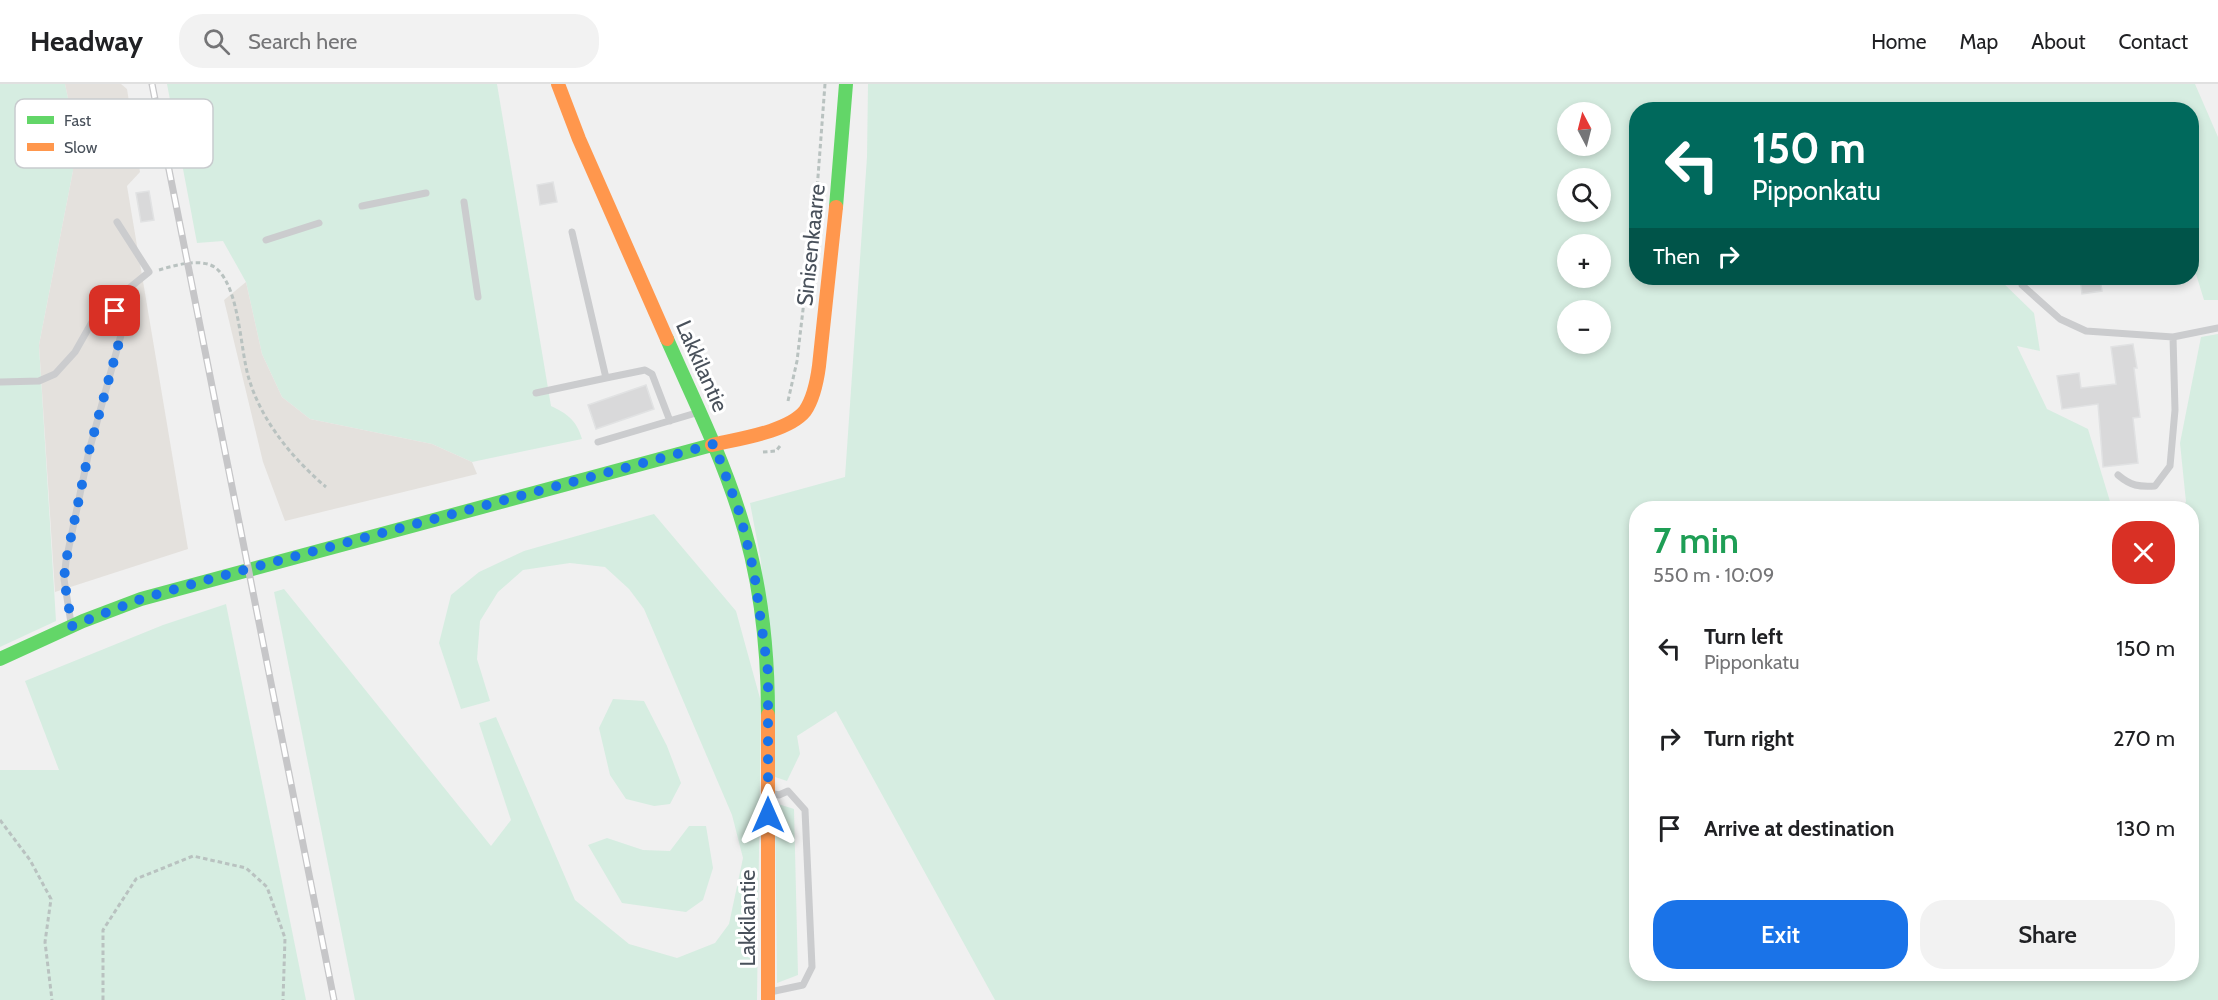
<!DOCTYPE html>
<html lang="en">
<head>
<meta charset="utf-8">
<style>
	body { margin:0; font-family:Cabin,sans-serif; background:#f2f2f2; color:#202124; height:100vh; display:flex; flex-direction:column; font-size:22px; white-space:nowrap }
	* { box-sizing:border-box; margin:0 }
	p { font-size:20px; color:#757577 }
	.icon { flex:none; width:33px; height:33px; fill:none; stroke:currentColor; stroke-width:2; stroke-linecap:round; stroke-linejoin:round }
	.map { position:relative; flex:1; overflow:hidden }
	.details { position:absolute; left:1629px; top:417px; width:570px; height:480px; display:flex; flex-direction:column; background:#fff; border-radius:24px; box-shadow:0 3px 9px #0003 }
	.details>* { flex:none }
	.hud { position:absolute; left:1629px; top:18px; width:570px; height:183px; border-radius:24px; box-shadow:0 3px 9px #0003; background:#00695c; color:#fff; overflow:hidden }
	.needle { width:39px; rotate:353deg }
	.controls { position:absolute; left:1557px; top:18px; display:grid; gap:12px }
	.controls a { display:grid; place-items:center; width:54px; height:54px; border-radius:50%; background:#fff; box-shadow:0 3px 9px #0003; font-size:30px }
	.pin { position:absolute; display:grid; place-items:center; width:51px; height:51px; color:#fff; margin:-26px; border-radius:12px; box-shadow:0 3px 9px #0006 }
	.me { position:absolute; width:66px; margin:-33px; rotate:0deg; stroke-linejoin:round; filter:drop-shadow(0 0 4px #0008) }
	.turn { display:flex; align-items:center; gap:21px; height:126px; padding:0 24px; font-size:27px }
	.turn .icon { width:78px; height:78px; stroke-width:2.5 }
	.turn b { display:block; font-size:42px; line-height:51px }
	.then { display:flex; align-items:center; height:57px; padding:0 24px; background:#0003; gap:12px; font-size:22px }
	.round { display:grid; place-items:center; flex:none; width:63px; height:63px; border-radius:24px; background:#f2f2f2 }
	.overview { display:flex; align-items:center; justify-content:space-between; height:102px; padding:0 24px }
	h1 { font-size:36px; font-weight:600; line-height:45px; color:#1e9e55 }
	.action { display:flex; gap:12px; margin-top:auto; padding:12px 24px }
	.action a { flex:1; height:69px; border-radius:24px; background:#1a73e8; color:#fff; font-size:24px; font-weight:600; line-height:69px; text-align:center }
	.action a+a { background:#f2f2f2; color:#202124 }
	ul { padding:0; list-style:none }
	li { display:flex; align-items:center; gap:18px; height:90px; padding:0 24px }
	li div { flex:1 }
	li b { display:block; font-size:22px }
	li em { font-style:normal }
	header { display:flex; align-items:center; gap:36px; box-sizing:border-box; height:84px; padding:0 30px; background:#fff; border-bottom:2px solid #e0e0e0 }
	header strong { font-size:28px }
	nav { display:flex; gap:33px; margin-inline-start:auto; font-size:21px }
	.search { width:420px; height:54px; background:#f2f2f2; display:flex; align-items:center; gap:15px; box-sizing:border-box; padding:0 21px; border-radius:24px; color:#757577; font-size:22px }
	.map>svg:first-child { display:block }
</style>
</head>
<body>
<header>
<strong>Headway</strong>
<div class="search"><svg class="icon" aria-label="search" viewBox="0 0 24 24"><circle cx="10" cy="10" r="6"/><path d="M15 15l6 6"/></svg>Search here</div>
<nav><a>Home</a><a>Map</a><a>About</a><a>Contact</a></nav>
</header>
<div class="map">
<svg width="2218" height="916" viewBox="0 0 2218 916">
	<rect width="100%" height="100%" fill="#f0f0f0"/>
	<path fill="#d6ede1" fill-rule="evenodd" d="M 0,0 L 65,0 L 74,42 L 73,87 L 39,261 L 56,537 L 0,563 Z
		M 167,0 L 497,0 L 551,322 C 568,330 577,337 582,355 L 472,378 L 432,360 L 310,335 L 282,313 L 262,270 L 246,198 L 223,157 L 197,159 Z
		M 868,0 L 2195,0 L 2218,53 L 2218,216 L 2204,216 L 2192,177 L 2192,26 L 1636,26 L 1636,194 L 1998,194 L 2034,229 L 2040,267 L 2017,262 L 2047,325 L 2088,345 L 2112,424 L 1636,424 L 1636,890 L 2192,890 L 2192,424 L 2180,424 L 2186,418 L 2180,359 L 2201,253 L 2218,250 L 2218,916 L 995,916 L 836,627 L 797,652 L 800,670 L 787,697 L 775,693 L 761,477 L 750,419 L 845,393 L 867,73 ZM 1568,28 L 1600,28 L 1600,62 L 1568,62 ZM 1568,94 L 1600,94 L 1600,128 L 1568,128 ZM 1568,160 L 1600,160 L 1600,194 L 1568,194 ZM 1568,226 L 1600,226 L 1600,260 L 1568,260 Z
		M 654,430 L 736,527 L 761,618 L 757,916 L 355,916 L 274,508 L 284,505 L 491,762 L 511,736 L 479,639 L 496,633 L 575,816 L 629,860 L 677,874 L 715,859 L 729,840 L 743,774 L 732,731 L 644,525 L 629,505 L 605,483 L 570,479 L 523,486 L 498,508 L 480,537 L 477,575 L 490,617 L 461,625 L 439,559 L 451,511 L 479,488 L 524,467 Z
		M 226,520 L 306,916 L 0,916 L 0,686 L 59,686 L 25,597 L 163,541 Z
		M 613,615 L 644,617 L 667,662 L 681,699 L 670,720 L 654,722 L 626,715 L 610,691 L 599,644 Z
		M 775,719 L 794,725 L 798,891 L 777,899 Z
		M 689,742 L 706,742 L 713,784 L 703,816 L 686,828 L 622,819 L 588,761 L 607,754 L 643,766 L 670,767 Z"/>
	<path fill="#e4e1dd" d="M 65,0 L 121,0 L 127,5 L 140,88 L 127,102 L 188,465 L 55,508 L 39,261 L 73,87 L 74,42 Z
		M 246,198 L 262,270 L 282,313 L 310,335 L 432,360 L 472,378 L 477,390 L 285,437 L 263,378 L 224,216 Z"/>
	<path fill="#d9d9da" stroke="#e1e2e3" stroke-width="1.5" d="M 553,98 L 557,118 L 540,121 L 537,101 Z
		M 149,107 L 154,136 L 141,138 L 136,109 Z
		M 2080,194 L 2100,194 L 2102,207 L 2082,210 Z
		M 2133,260 L 2137,284 L 2134,284 L 2140,333 L 2133,334 L 2138,379 L 2103,383 L 2098,320 L 2062,325 L 2057,292 L 2079,289 L 2081,304 L 2116,300 L 2111,263 Z
		M 646,301 L 654,325 L 596,345 L 588,321 Z"/>
	<g fill="none" stroke-linecap="round" stroke-linejoin="round">
		<path stroke="#b9c2c0" stroke-width="3" stroke-dasharray="4.5 3" stroke-linecap="butt" d="M 159,186 C 175,181 204,173 217,185 C 240,206 240,266 249,295 C 262,338 293,375 326,403
			M 788,317 L 797,277 L 817,106 L 825,0
			M 763,368 L 776,367 L 780,362
			M 0,736 L 30,776 L 51,815 L 45,858 L 52,916
			M 103,916 L 103,846 L 136,795 L 193,772 L 246,784 L 267,803 L 285,854 L 283,916"/>
		<path stroke="#cbccce" stroke-width="7" d="M 464,118 L 478,213
			M 362,122 L 426,109
			M 572,148 L 606,294 L 645,286 L 652,290 L 670,337
			M 266,156 L 319,139
			M 2022,194 L 2022,201 L 2060,235 L 2086,247 L 2173,253 L 2218,244
			M 1,298 L 39,297 L 55,290 L 75,268 L 96,231 L 149,188 L 117,138
			M 536,309 L 606,294
			M 598,358 L 696,329
			M 2118,391 C 2131,402 2139,403 2155,402 L 2170,382 L 2175,326 L 2173,253
			M 71,539 L 64,495 L 66,477 L 89,367 L 121,251 L 120,237 L 109,219
			M 769,709 L 779,711 L 788,707 L 805,726 L 812,883 L 803,901 L 770,908"/>
		<path stroke="#63d668" stroke-width="14" d="M 836,123 L 846,0
			M 667,255 C 692,312 720,368 739,428 C 760,492 768,564 768,631
			M 0,575 L 83,537 L 141,515 L 712,361"/>
		<path stroke="#ff974d" stroke-width="14" d="M 558,0 L 579,55 L 667,255
			M 712,361 C 737,355 788,348 805,327 C 814,314 817,297 819,282 L 836,123
			M 768,631 L 768,916"/>
		<defs>
			<path id="rail" d="M 152,0 L 334,916"/>
		</defs>
		<use href="#rail" stroke="#c6c6c8" stroke-width="7"/>
		<use href="#rail" stroke="#fff" stroke-width="4.5" stroke-dasharray="14" stroke-linecap="butt"/>
	</g>
	<g fill="none" stroke-linecap="round" stroke-linejoin="round">
		<path stroke="#1a73e8" stroke-width="10" stroke-dasharray="0 18" d="M 115,227 L 120,237 L 121,251 L 89,367 L 66,477 L 64,495 L 72,542 L 141,515 L 203,497 L 714,360 L 740,430 L 754,488 L 768,588 L 768,731"/>
	</g>
	<g text-anchor="middle" dominant-baseline="central" stroke-width="6" stroke-linejoin="round" paint-order="stroke">
		<g font-size="22" fill="#49515b" stroke="#fff">
			<text transform="translate(811 161) rotate(-84)">Sinisenkaarre</text>
			<text transform="translate(702 282) rotate(66)">Lakkilantie</text>
			<text transform="translate(747 834) rotate(-90)">Lakkilantie</text>
		</g>
	</g>
	<rect x="15" y="15" width="198" height="69" rx="9" fill="#fff" stroke="#c8cbce" stroke-width="1.5"/>
	<rect x="27" y="32" width="27" height="8" fill="#63d668"/>
	<rect x="27" y="59" width="27" height="8" fill="#ff974d"/>
	<g font-size="16" fill="#49515b">
		<text x="64" y="42">Fast</text>
		<text x="64" y="69">Slow</text>
	</g>
</svg>
<div class="controls">
<a><svg class="needle" viewBox="-14 -14 28 28"><path d="M0-13l5 13h-10z" fill="#e53935"/><path d="M0 13l5-13h-10z" fill="#757577"/></svg></a>
<a><svg class="icon" aria-label="search" viewBox="0 0 24 24"><circle cx="10" cy="10" r="6"/><path d="M15 15l6 6"/></svg></a>
<a>+</a>
<a>−</a>
</div>
<div class="pin" style="left:115px;top:227px;background:#d93025"><svg class="icon" aria-label="arrive" viewBox="0 0 24 24"><path d="M6 21V4h12l-3 4 3 4H6"/></svg></div>
<svg class="me" style="left:768px;top:731px" viewBox="-20 -20 40 40"><path d="M0-17L14 15 0 8-14 15z" fill="#1a73e8" stroke="#fff" stroke-width="4"/></svg>
<div class="hud">
<div class="turn"><svg class="icon" aria-label="left" viewBox="0 0 24 24"><path d="M17 20v-9H6M10 6l-5 5 5 5"/></svg><div><b>150 m</b>Pipponkatu</div></div>
<div class="then">Then<svg class="icon" aria-label="right" viewBox="0 0 24 24"><path d="M7 20v-9h11M14 6l5 5-5 5"/></svg></div>
</div>
<section class="details">
<div class="overview"><div><h1>7 min</h1><p>550 m · 10:09</p></div><a class="round" style="background:#d93025;color:#fff"><svg class="icon" aria-label="close" viewBox="0 0 24 24"><path d="M6 6l12 12M18 6L6 18"/></svg></a></div>
<ul>
<li><svg class="icon" aria-label="left" viewBox="0 0 24 24"><path d="M17 20v-9H6M10 6l-5 5 5 5"/></svg><div><b>Turn left</b><p>Pipponkatu</p></div><em>150 m</em></li>
<li><svg class="icon" aria-label="right" viewBox="0 0 24 24"><path d="M7 20v-9h11M14 6l5 5-5 5"/></svg><div><b>Turn right</b></div><em>270 m</em></li>
<li><svg class="icon" aria-label="arrive" viewBox="0 0 24 24"><path d="M6 21V4h12l-3 4 3 4H6"/></svg><div><b>Arrive at destination</b></div><em>130 m</em></li>
</ul>
<div class="action"><a>Exit</a><a>Share</a></div>
</section>
</div>
</body>
</html>
